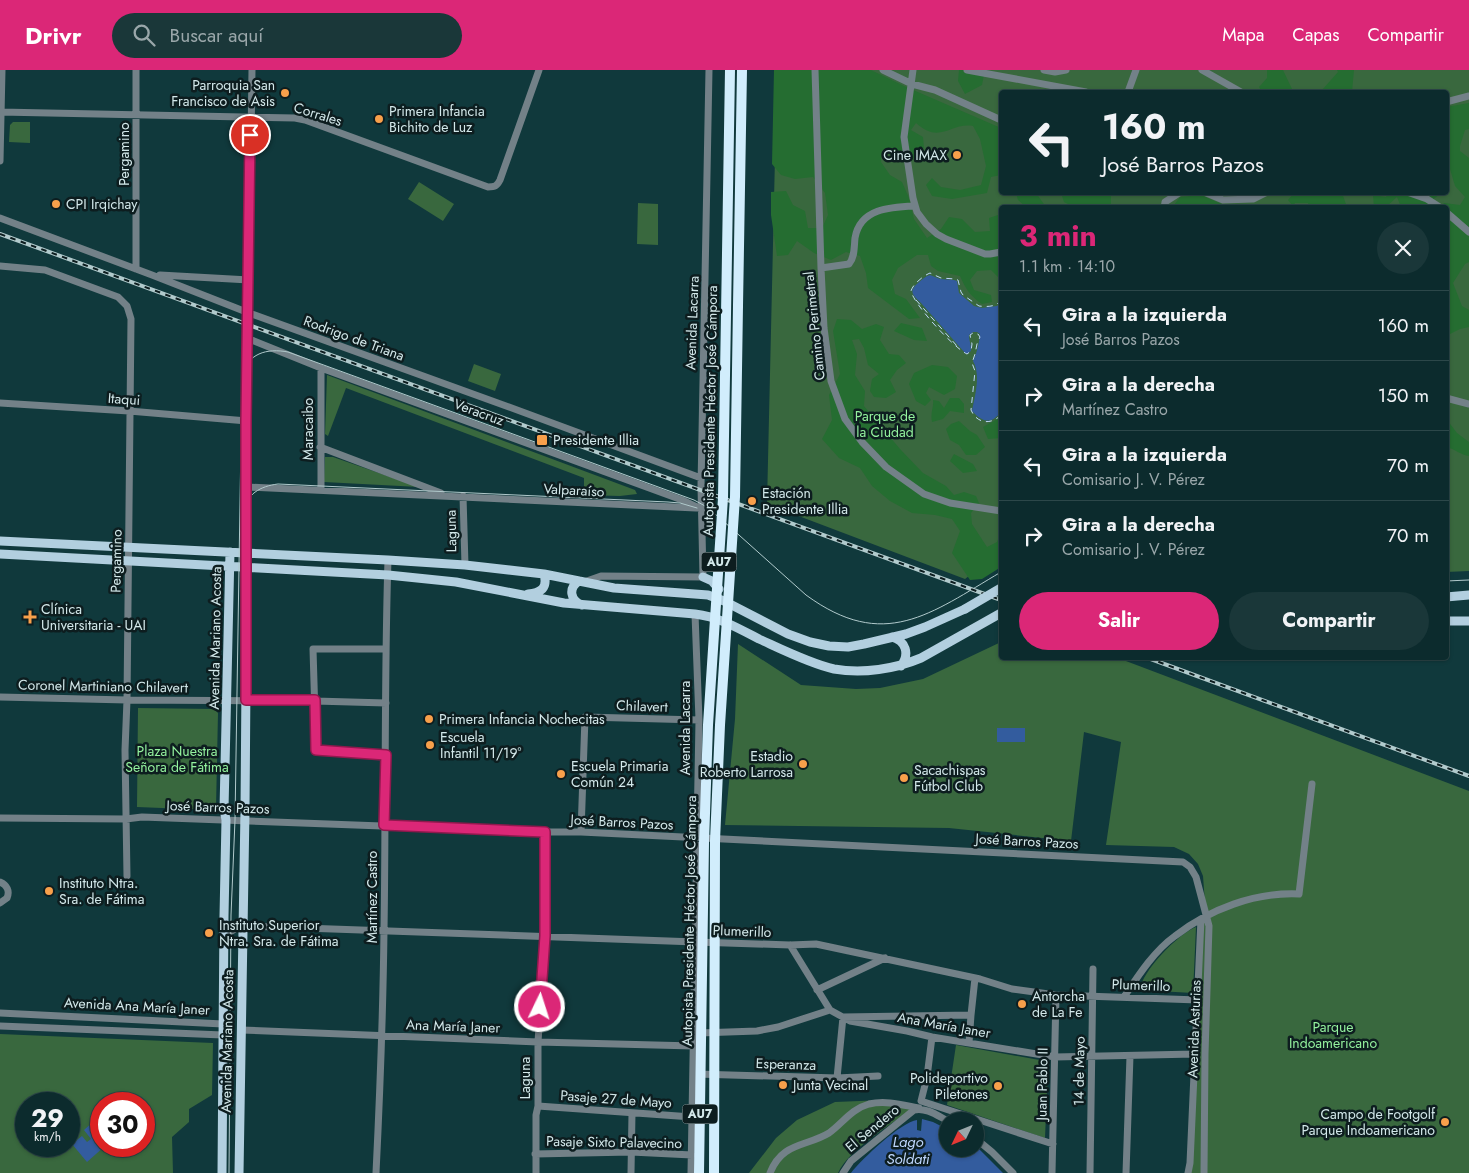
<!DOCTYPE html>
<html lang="es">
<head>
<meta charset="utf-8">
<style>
	body { margin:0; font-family:Jost,sans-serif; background:#1a3739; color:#f1f3f6; height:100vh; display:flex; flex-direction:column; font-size:19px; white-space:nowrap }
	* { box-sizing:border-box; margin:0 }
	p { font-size:16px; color:#9aa7aa }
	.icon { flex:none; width:28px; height:28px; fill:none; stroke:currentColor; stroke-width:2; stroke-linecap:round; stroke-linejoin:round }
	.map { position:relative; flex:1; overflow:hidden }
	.sheet { position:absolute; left:999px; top:135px; width:450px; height:455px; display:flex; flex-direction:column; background:#0c2b2d; border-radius:5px; box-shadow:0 1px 4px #0004,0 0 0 1px #2c4749 }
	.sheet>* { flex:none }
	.hud { position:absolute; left:999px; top:20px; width:450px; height:105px; border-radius:5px; box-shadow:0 1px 4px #0004,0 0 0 1px #2c4749; background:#0c2b2d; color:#f1f3f6; overflow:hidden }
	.needle { width:32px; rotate:227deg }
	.tools { position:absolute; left:939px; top:1042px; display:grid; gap:10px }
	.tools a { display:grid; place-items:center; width:45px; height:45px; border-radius:50%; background:#0c2b2d; box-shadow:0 1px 4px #0004,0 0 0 1px #2c4749; font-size:25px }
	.speed { position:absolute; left:15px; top:1022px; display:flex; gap:10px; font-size:25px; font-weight:700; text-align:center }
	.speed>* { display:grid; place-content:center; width:65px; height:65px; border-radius:50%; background:#0c2b2d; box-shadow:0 1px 4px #0004,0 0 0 1px #2c4749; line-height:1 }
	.speed small { font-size:12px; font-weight:400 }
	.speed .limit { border:8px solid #d22; background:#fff; color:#111 }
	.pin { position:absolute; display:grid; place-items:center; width:42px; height:42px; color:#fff; margin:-21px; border:2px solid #fff; border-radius:50%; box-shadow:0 1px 5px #0007 }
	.me { position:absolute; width:55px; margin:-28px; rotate:4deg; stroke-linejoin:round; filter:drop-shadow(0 0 4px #0008) }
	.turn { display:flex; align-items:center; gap:18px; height:105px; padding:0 20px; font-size:22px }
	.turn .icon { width:65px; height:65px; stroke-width:2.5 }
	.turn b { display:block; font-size:35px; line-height:42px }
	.round { display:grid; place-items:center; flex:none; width:52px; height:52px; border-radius:26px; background:#1a3739 }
	.summary { display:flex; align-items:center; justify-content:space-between; height:85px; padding:0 20px }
	h1 { font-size:30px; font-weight:700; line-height:38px; color:#db2777 }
	.cta { display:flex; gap:10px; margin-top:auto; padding:10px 20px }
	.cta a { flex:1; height:58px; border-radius:30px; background:#db2777; color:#fff; font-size:20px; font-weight:700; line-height:58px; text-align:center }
	.cta a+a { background:#1a3739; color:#f1f3f6 }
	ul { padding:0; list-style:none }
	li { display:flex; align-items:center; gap:15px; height:70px; padding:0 20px; border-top:1px solid #2c4749 }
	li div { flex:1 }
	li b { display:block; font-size:19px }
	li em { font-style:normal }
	header { display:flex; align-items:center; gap:30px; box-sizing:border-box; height:70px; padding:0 25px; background:#db2777; color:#fff }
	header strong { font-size:24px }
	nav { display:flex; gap:28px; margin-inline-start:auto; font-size:18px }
	.search { width:350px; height:45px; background:#1a3739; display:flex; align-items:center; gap:12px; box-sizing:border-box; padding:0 18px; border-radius:28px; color:#9aa7aa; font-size:19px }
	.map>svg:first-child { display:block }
</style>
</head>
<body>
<header>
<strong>Drivr</strong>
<div class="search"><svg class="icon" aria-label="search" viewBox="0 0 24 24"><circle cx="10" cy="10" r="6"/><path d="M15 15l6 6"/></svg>Buscar aquí</div>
<nav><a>Mapa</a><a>Capas</a><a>Compartir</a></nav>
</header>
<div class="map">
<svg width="1469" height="1103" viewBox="0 0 1469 1103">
	<rect width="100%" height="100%" fill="#10393c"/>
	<path fill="#39683e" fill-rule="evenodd" d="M 777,0 L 1469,0 L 1469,501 L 1446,502 L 1446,138 L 1001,138 L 1001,481 L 965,509 L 767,434 ZM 1001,22 L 1446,22 L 1446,122 L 1001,122 Z
		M 13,52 L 30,52 L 30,73 L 9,72 L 10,55 Z
		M 419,112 L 454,134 L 443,151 L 408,129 Z
		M 638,133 L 658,134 L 658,175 L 637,174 Z
		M 474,294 L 501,304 L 495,321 L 468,311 Z
		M 327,305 L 635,420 L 637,424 L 620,426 L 584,425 L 584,408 L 346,318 L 328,366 L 325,364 Z
		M 325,387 L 333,387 L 419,417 L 324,412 Z
		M 1001,572 L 1001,588 L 1118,588 L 1469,721 L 1469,1103 L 1190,1103 L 1201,849 L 1206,846 L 1203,806 L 1198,794 L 1189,784 L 1174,777 L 1106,775 L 1121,672 L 1084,662 L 1071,771 L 949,758 L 725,755 L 735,649 L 738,574 L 801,615 L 856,619 L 880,618 L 923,609 Z
		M 138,638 L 214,639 L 218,643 L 216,738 L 212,740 L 137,737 Z
		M 1196,857 L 1193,923 L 1140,920 C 1141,902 1179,863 1196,857 Z
		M 0,964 L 213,973 L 212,1025 L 189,1039 L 189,1052 L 172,1067 L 173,1103 L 0,1103 ZM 26,1034 L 69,1034 L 69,1076 L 26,1076 ZM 101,1034 L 144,1034 L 144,1076 L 101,1076 Z
		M 956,975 L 1045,991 L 1048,997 L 1045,1068 L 947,1035 Z
		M 885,1030 L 911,1039 C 889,1057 850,1078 838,1103 L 749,1103 L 776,1068 L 797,1050 L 835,1032 Z"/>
	<path fill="#256d31" d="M 774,0 L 871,0 L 904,16 L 1001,58 L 1001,69 L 998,72 L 1001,77 L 1001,105 L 991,107 L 987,123 L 952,129 L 932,126 L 926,115 L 932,108 L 941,117 L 960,120 L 981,115 L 986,96 L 980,69 L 973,56 C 951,52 940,75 916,53 L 911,60 L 923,67 L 924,78 L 914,88 L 900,90 L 891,81 L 882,80 L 881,92 L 890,105 L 902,112 L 909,128 L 914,149 L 927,168 L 941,159 L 949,147 L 962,149 L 975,162 L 990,161 L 989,148 L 1001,144 L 1001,210 L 991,200 L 977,201 L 970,210 L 974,220 L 991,225 L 992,232 L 982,234 C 971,227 965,218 960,206 L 938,201 L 931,196 L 928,185 L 917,185 L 898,198 L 892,210 L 895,224 L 906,229 L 920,248 L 909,249 L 868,218 L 866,203 L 860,186 L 846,182 L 831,190 L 814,183 L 797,171 L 788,185 L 777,186 L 771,145 L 771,122 L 786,121 L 793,135 L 805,141 L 808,158 L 822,158 L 828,145 L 825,123 L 813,107 L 795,109 L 781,105 L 772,94 Z
		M 959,0 L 985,0 L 982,15 L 965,24 L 958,11 Z
		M 1267,0 L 1283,0 L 1292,19 L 1322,20 L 1338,2 L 1337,0 L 1354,0 L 1352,22 L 1262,22 L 1259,17 L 1267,8 Z
		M 1469,33 L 1469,59 L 1465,60 L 1460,76 L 1460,81 L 1469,88 L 1469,192 L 1465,194 L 1453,213 L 1462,236 L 1469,240 L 1469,257 L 1460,259 L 1446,266 L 1446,138 L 1440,138 L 1444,133 L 1460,135 L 1465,127 L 1455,116 L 1450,99 L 1446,96 L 1446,37 Z
		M 1437,122 L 1439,125 L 1423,137 L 1401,137 L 1397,127 L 1386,137 L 1374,138 L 1373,125 L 1386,127 L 1388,123 Z
		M 1016,123 L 1036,123 L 1046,137 L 1026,137 L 1018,130 Z
		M 1061,123 L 1115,123 L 1111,126 L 1111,138 L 1095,137 L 1093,134 L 1074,137 L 1064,132 Z
		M 1294,123 L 1305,123 L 1310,126 L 1318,124 L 1319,123 L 1342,123 L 1347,137 L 1309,137 L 1308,133 L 1295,133 L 1293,136 L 1288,130 Z
		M 1201,125 L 1224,135 L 1226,137 L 1209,137 L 1206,135 L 1191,134 L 1185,137 L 1174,137 L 1174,135 L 1180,127 Z
		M 837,249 L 851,250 L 862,259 L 876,254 L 884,257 L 880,270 L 889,284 L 899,285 L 906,293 L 897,300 L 890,310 L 896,322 L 886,328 L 874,327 L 870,321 L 872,309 L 879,304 L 868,295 L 864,278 L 859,269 L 852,270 L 857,284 L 855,305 L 865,321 L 864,336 L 900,379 L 923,403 L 946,416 L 954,425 L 964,422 L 976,426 L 979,433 L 971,443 L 972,454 L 987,477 L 997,472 L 1001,462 L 1001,497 L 982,509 L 970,510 L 952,483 L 960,461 L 952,449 L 935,445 L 912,443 L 890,431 L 872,416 L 860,398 L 839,388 L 822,369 L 832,350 L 829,325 L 840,304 L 833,261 Z
		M 901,253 L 922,258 L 927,271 L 914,270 L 894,261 Z
		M 932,295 L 948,297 L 957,306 L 955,319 L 944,325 L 929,317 L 926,323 L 931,330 L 925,336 L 916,331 L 909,314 L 914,303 Z
		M 950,328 L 959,328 L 964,334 L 964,343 L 950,341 L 943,349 L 932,352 C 930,342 934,338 933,330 L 939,331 L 944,338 Z
		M 1001,347 L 1001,368 L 988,369 L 983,357 Z
		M 959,351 L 970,361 L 977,365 L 985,377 L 976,385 L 966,385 L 959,375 L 950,370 L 946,359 L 951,354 Z
		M 1446,351 L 1448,351 L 1457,363 L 1469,372 L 1469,386 C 1461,385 1455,379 1446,377 Z
		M 954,384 L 973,394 L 977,401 L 963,403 L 950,391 Z"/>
	<path fill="#335c9e" d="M 930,205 L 940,209 L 954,210 L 957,211 L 959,223 L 974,236 L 982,238 L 997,236 L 1001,232 L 1001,342 C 991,355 982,352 972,341 C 975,325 981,305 973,291 C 976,287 980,269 980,264 L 977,262 L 973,262 L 969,265 C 969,270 971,274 971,281 L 968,283 L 965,283 L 921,233 C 911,224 909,221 919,212 C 923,209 926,206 930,205 Z
		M 997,658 L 1025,658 L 1025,672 L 997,672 Z
		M 922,1049 L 933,1052 L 947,1059 L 948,1079 L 975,1079 L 975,1075 L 1003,1103 L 851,1103 C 862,1089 901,1052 917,1050 L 917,1060 L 921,1061 Z
		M 95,1050 L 101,1057 L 101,1076 L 105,1076 L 87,1092 L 72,1074 L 82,1066 L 87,1072 L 91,1069 L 84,1060 Z"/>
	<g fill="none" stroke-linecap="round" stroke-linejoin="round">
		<path stroke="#bed6fc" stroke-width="1" stroke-dasharray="6 5" stroke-linecap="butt" d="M 1001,229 C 998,237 987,237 979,236 L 963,225 L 961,222 L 958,210 L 955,209 L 941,208 L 930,203 C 923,206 913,214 911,221 C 914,235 954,278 967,284 L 971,281 L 972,274 L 970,265 L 973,263 L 978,264 L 980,267 L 977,274 L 975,284 L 972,293 L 975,301 L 971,340 C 977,354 991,355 1001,345
			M 916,230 L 957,276"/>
		<path stroke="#738188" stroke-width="7" d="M 815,0 L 821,198 L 824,258 L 831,311 L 845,349 L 862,372 L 886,397 L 924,424 L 950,433 L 1001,441
			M 883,0 L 912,14 L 935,20 L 1001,50
			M 913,0 L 904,67 L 913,128 L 917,142 L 926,154 L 937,164 L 946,169 L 985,184 L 990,184 L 1001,182
			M 967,0 L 1086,22
			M 1044,0 L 1055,2 L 1066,0
			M 1202,0 L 1241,22
			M 1128,22 L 1136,0
			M 1446,32 L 1469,26
			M 0,42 L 295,48 L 305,50 L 488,117 C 495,117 497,116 500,110 L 539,0
			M 0,91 L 2,0
			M 1204,122 L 1223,130 L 1253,129 L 1267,122
			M 1407,122 L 1427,129 L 1441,138
			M 1164,138 L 1165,132 L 1179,123 L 1182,122
			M 1446,142 L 1469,162
			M 0,148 L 152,205 L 249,243 L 509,337 L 701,408
			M 0,196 L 45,200 L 118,227 L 127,236 L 131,249 L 127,630 L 125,680 L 127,806
			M 821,198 L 849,194 C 855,187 854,177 855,168 C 860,138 891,137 915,136
			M 136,199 L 136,0
			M 160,205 L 249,210
			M 249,269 L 321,298 L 682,430 L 701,439
			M 321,298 L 321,420
			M 1446,328 L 1469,334
			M 0,333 L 129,341 L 247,351
			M 320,377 L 441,423
			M 247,417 L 696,438
			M 463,426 L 465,495
			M 247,484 L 247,351 L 252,0
			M 584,512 L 601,506 L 703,507 L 701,416 L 709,0
			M 0,627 L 127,630 L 315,631 L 386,633
			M 386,685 L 316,680 L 313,579 L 386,579
			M 0,748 L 126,749 L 142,747 L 545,762 L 581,762 L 1183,792 L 1190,797 L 1196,807 L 1209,856 L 1205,984 L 1204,1103
			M 581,762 L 585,647 L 699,650
			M 0,812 C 7,815 10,821 7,828 L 0,833
			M 224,867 C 230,861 238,856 248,856 L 696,872 L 790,875 L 816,874 L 980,909 L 1012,919 L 1056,925 L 1198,930
			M 790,875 L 830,940
			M 817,920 L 885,888
			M 1124,927 C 1138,906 1154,881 1175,866 C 1210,839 1255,822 1299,824 L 1312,714
			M 0,943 L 223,954
			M 0,956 L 223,965
			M 241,960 L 538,972 L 694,976
			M 699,963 L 757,961 L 778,957 L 830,940 L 850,951 L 907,961 L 932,967 L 1055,987 L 1195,984
			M 932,967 L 927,1007 L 921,1031 L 1053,1074
			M 969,973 L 971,945 L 975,908
			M 696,1004 L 837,1008 L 878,1006
			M 837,1008 L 843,947 L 971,945
			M 538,1036 L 692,1047
			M 975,1068 L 992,1082 L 1013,1103
			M 535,1084 L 631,1082 L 692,1085
			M 376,1103 C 380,1022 383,942 384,861 C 386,737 384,614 388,490
			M 536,1103 L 536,1045 L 538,1036 L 538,972 L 545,866 L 545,762
			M 631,1103 L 632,1043
			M 691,1103 L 699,650 L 695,544
			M 770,1103 C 782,1072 806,1077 829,1063 C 843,1053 851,1039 869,1034 C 886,1030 903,1035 919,1038
			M 843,1103 L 851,1091 L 914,1040 C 926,1037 938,1046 948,1051
			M 1052,1103 L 1056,925
			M 1090,1103 L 1093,899
			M 1126,1103 L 1130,986
			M 1188,1103 L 1190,1093 L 1201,849"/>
		<path stroke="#b2cfdf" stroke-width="9" d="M 0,471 L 388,490 L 465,495 L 544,504 L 614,518 L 708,525 L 724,531 L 788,564 L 810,572 L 829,576 L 848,577 L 864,574 L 906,564 L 925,557 L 965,539
			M 0,484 L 388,505 L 456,512 L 564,533 L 695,544 C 719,547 738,558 759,569 C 781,579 811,594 834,599 C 863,604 895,599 921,588 L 1001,543
			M 703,507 L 712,511 L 719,519
			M 579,511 C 568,518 570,530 582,535
			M 528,524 C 541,523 548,518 544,504
			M 1446,527 L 1469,525
			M 1446,551 L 1469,551
			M 892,567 C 906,571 910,584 901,596
			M 222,1103 L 224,846 L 226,750 L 224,739 L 230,482
			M 239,1103 L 245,740 L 247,484"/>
		<path stroke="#d1edfc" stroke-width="10" d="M 738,236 L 742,0"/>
		<path stroke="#b1cacc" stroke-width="1" d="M 244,443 C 245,424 261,416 278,414 L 668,432 L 680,433 L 697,438
			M 1446,511 L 1469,510
			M 229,1103 L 231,845 L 235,750 L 242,307 C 247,283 267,278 288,282 L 694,430 L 707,437 L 730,457 L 806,525 C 884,582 930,544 1001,502"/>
		<defs>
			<path id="rail" d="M 0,164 L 1001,530
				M 1148,588 L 1469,706"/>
		</defs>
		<use href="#rail" stroke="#b1cacc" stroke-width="4"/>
		<use href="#rail" stroke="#0d1d1f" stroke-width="2" stroke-dasharray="5.5" stroke-linecap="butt"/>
		<path stroke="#b2cfdf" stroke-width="9" d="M 965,539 L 1001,518"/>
		<path stroke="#d1edfc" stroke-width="10" d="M 699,1103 L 704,773 L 708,655 L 723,428 L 730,0
			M 714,1103 L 715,771 L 720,655 L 735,427 L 738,236"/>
	</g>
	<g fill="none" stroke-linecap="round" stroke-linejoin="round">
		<defs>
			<path id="route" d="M 250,65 L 246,351 L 246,630 L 315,630 L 316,680 L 386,685 L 384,755 L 545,762 L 545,866 L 540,937"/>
		</defs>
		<use href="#route" stroke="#8e194d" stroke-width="12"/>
		<use href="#route" stroke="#db2777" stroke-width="9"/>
	</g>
	<g fill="#f8a04b" stroke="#0d1d1f" stroke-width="2">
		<circle cx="285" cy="23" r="5"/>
		<circle cx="379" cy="49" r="5"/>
		<circle cx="957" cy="85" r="5"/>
		<circle cx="56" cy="134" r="5"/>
		<rect x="536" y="364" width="12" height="12" rx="2.5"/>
		<circle cx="752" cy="431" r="5"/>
		<path d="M27.5 539.5h5v5h5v5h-5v5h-5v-5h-5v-5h5z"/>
		<circle cx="429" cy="649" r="5"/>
		<circle cx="430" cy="675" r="5"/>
		<circle cx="803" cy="694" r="5"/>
		<circle cx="561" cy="704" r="5"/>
		<circle cx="904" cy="708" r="5"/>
		<circle cx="49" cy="821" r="5"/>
		<circle cx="209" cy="863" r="5"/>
		<circle cx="1022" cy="934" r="5"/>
		<circle cx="783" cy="1015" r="5"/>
		<circle cx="998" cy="1016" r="5"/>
		<circle cx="1445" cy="1052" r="5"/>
	</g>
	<g text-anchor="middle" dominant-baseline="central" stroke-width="5" stroke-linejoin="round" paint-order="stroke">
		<g fill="#0d1d1f" stroke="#98abad" stroke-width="1">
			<rect x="701.5" y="482.5" width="35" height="19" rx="4"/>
			<rect x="682.5" y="1034.5" width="35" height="19" rx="4"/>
		</g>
		<g font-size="12" font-weight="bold" fill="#d3e8ea">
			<text x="719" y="492">AU7</text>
			<text x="700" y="1044">AU7</text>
		</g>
		<g font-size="14" fill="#d3e8ea" stroke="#0d1d1f" text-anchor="start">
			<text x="275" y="15" text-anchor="end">Parroquia San<tspan x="275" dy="16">Francisco de Asis</tspan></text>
			<text x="389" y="41">Primera Infancia<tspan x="389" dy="16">Bichito de Luz</tspan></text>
			<text x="947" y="85" text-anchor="end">Cine IMAX</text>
			<text x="66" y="134">CPI Irqichay</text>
			<text x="553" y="370">Presidente Illia</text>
			<text x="762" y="423">Estación<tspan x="762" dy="16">Presidente Illia</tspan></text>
			<text x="41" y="539">Clínica<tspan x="41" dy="16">Universitaria - UAI</tspan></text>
			<text x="439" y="649">Primera Infancia Nochecitas</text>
			<text x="440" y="667">Escuela<tspan x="440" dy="16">Infantil 11/19°</tspan></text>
			<text x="793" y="686" text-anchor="end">Estadio<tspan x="793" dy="16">Roberto Larrosa</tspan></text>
			<text x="571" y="696">Escuela Primaria<tspan x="571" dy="16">Común 24</tspan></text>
			<text x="914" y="700">Sacachispas<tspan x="914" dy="16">Fútbol Club</tspan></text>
			<text x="59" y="813">Instituto Ntra.<tspan x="59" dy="16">Sra. de Fátima</tspan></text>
			<text x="219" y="855">Instituto Superior<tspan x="219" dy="16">Ntra. Sra. de Fátima</tspan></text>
			<text x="1032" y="926">Antorcha<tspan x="1032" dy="16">de La Fe</tspan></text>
			<text x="988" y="1008" text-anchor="end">Polideportivo<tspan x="988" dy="16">Piletones</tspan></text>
			<text x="793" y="1015">Junta Vecinal</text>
			<text x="1435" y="1044" text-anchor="end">Campo de Footgolf<tspan x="1435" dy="16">Parque Indoamericano</tspan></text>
		</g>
		<g font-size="14" fill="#d3e8ea" stroke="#0d1d1f">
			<text transform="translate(318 44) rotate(17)">Corrales</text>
			<text transform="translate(124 84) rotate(-90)">Pergamino</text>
			<text transform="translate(692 253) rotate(-88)">Avenida Lacarra</text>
			<text transform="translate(814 256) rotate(-96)">Camino Perimetral</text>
			<text transform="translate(354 268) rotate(20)">Rodrigo de Triana</text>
			<text transform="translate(124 329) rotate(4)">Itaqui</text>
			<text transform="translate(710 341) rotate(-89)">Autopista Presidente Héctor José Cámpora</text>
			<text transform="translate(479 342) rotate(20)">Veracruz</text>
			<text transform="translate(308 359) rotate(-90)">Maracaibo</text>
			<text transform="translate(574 420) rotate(3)">Valparaíso</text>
			<text transform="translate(451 461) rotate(-91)">Laguna</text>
			<text transform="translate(116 491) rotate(-89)">Pergamino</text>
			<text transform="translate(215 568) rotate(-89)">Avenida Mariano Acosta</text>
			<text transform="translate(103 616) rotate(1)">Coronel Martiniano Chilavert</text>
			<text transform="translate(642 636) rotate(2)">Chilavert</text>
			<text transform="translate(685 658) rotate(-90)">Avenida Lacarra</text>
			<text transform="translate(218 737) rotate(2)">José Barros Pazos</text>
			<text transform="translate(622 752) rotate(3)">José Barros Pazos</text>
			<text transform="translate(1027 771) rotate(3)">José Barros Pazos</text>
			<text transform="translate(372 827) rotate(-90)">Martínez Castro</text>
			<text transform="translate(689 851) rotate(-89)">Autopista Presidente Héctor José Cámpora</text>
			<text transform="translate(742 861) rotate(2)">Plumerillo</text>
			<text transform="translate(1141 915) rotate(2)">Plumerillo</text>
			<text transform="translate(137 936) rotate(3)">Avenida Ana María Janer</text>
			<text transform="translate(944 955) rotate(10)">Ana María Janer</text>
			<text transform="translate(453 956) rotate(2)">Ana María Janer</text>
			<text transform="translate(1194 959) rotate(-88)">Avenida Asturias</text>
			<text transform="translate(227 971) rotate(-89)">Avenida Mariano Acosta</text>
			<text transform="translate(786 994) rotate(2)">Esperanza</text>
			<text transform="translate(1079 1001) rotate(-89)">14 de Mayo</text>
			<text transform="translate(525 1008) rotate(-90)">Laguna</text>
			<text transform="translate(1042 1014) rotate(-89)">Juan Pablo II</text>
			<text transform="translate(616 1029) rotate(4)">Pasaje 27 de Mayo</text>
			<text transform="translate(872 1058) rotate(-40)">El Sendero</text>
			<text transform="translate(614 1072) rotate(1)">Pasaje Sixto Palavecino</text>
		</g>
		<g font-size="14" fill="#94f29e" stroke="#0d1d1f">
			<text x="885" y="346">Parque de<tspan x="885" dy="16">la Ciudad</tspan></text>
			<text x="177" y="681">Plaza Nuestra<tspan x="177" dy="16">Señora de Fátima</tspan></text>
			<text x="1333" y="957">Parque<tspan x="1333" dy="16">Indoamericano</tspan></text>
		</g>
		<g font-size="15" font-style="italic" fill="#bed6fc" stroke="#0d1d1f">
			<text x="908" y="1072">Lago<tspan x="908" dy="17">Soldati</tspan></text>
		</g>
	</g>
</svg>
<div class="tools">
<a><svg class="needle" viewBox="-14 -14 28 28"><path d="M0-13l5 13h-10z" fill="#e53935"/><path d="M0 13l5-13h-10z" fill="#9aa7aa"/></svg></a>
</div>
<div class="speed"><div>29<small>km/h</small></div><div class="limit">30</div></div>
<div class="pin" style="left:250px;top:65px;background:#d93025"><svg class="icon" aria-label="arrive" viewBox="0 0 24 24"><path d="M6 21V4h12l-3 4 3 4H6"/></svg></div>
<svg class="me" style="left:540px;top:937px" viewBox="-20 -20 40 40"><circle r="17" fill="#db2777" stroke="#fff" stroke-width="3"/><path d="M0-11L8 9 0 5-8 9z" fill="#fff"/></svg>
<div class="hud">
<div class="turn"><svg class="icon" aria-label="left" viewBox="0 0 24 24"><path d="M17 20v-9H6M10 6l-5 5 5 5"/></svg><div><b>160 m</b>José Barros Pazos</div></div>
</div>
<section class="sheet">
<div class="summary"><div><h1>3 min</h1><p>1.1 km · 14:10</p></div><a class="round"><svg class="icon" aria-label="close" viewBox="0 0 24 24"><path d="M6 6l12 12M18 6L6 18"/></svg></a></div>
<ul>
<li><svg class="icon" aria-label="left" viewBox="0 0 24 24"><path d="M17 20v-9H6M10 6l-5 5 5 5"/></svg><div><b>Gira a la izquierda</b><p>José Barros Pazos</p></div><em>160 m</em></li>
<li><svg class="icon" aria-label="right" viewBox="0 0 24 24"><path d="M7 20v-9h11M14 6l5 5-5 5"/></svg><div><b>Gira a la derecha</b><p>Martínez Castro</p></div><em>150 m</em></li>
<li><svg class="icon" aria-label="left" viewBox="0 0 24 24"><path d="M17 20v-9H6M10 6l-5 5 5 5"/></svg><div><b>Gira a la izquierda</b><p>Comisario J. V. Pérez</p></div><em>70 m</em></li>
<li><svg class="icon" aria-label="right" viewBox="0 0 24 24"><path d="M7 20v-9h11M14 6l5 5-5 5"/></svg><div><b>Gira a la derecha</b><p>Comisario J. V. Pérez</p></div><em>70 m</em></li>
</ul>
<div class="cta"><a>Salir</a><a>Compartir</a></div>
</section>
</div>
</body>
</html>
